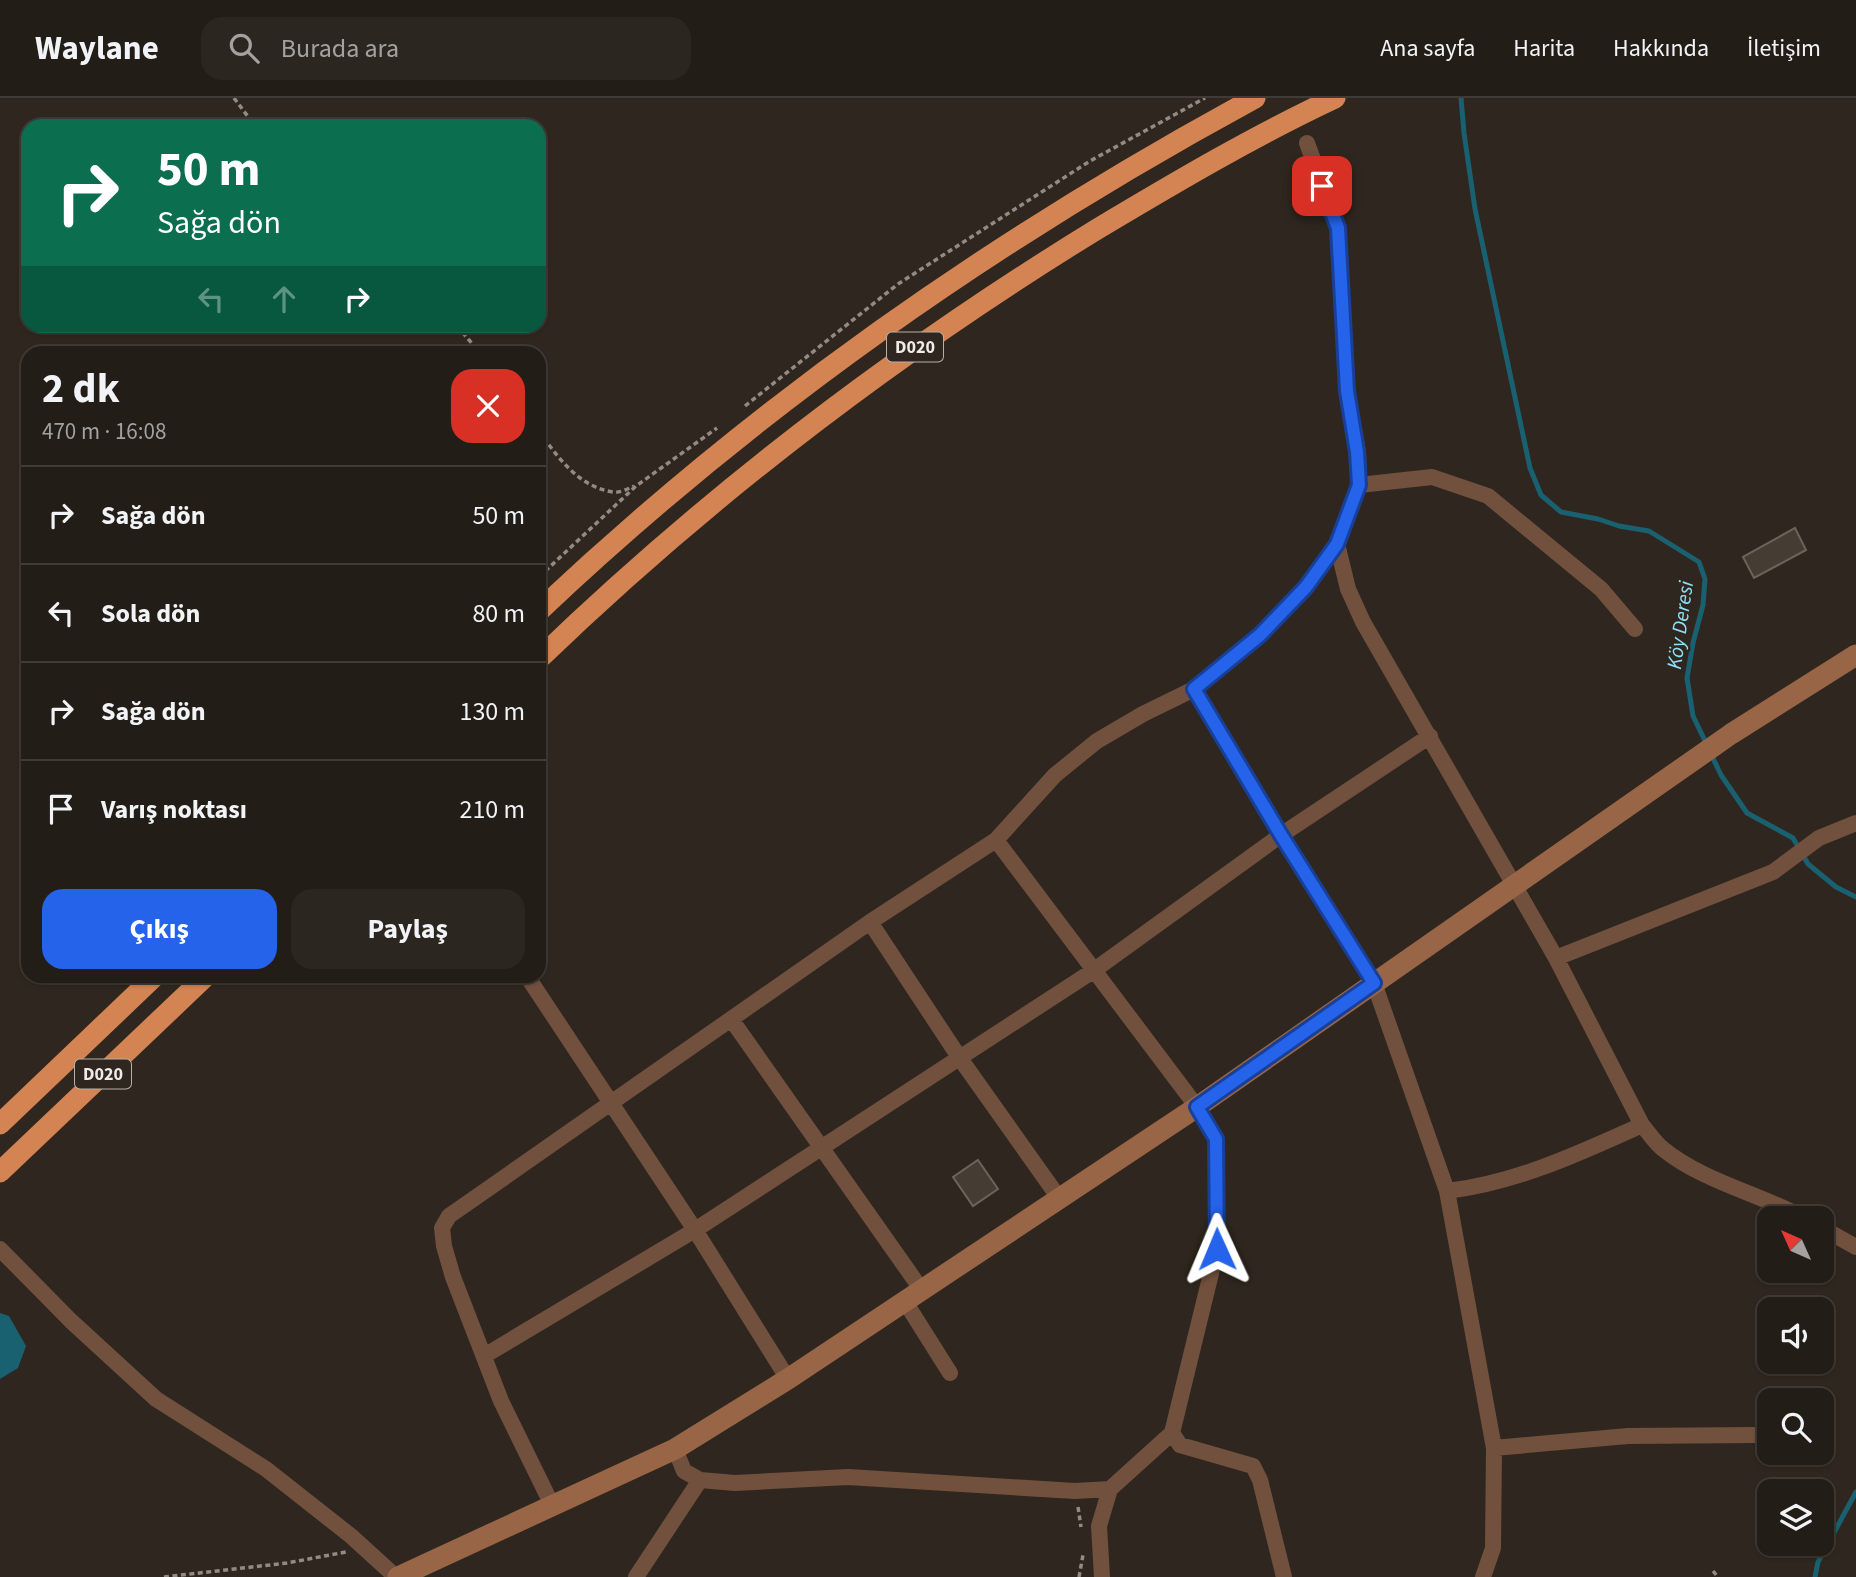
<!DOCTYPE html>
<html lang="tr">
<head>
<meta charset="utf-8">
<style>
	body { margin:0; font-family:"Source Sans 3",sans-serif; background:#2b2620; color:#f1f3f6; height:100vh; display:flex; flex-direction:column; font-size:26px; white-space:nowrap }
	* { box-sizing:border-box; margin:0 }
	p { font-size:23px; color:#a3a2a1 }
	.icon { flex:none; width:38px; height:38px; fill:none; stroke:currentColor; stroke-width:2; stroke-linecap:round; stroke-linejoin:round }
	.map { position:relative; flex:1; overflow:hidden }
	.sheet { position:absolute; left:21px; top:248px; width:525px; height:637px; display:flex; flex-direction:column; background:#231d17; border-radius:21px; box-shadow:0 2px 5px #0004,0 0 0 2px #403b36 }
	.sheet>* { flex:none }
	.top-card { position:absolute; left:21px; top:21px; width:525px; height:214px; border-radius:21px; box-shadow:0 2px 5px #0004,0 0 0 2px #403b36; background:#0b6e4f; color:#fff; overflow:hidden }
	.needle { width:46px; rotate:315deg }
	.tools { position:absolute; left:1757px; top:1108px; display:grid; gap:14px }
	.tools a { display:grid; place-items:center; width:77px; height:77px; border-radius:14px; background:#231d17; box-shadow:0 2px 5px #0004,0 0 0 2px #403b36; font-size:35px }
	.pin { position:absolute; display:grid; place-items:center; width:60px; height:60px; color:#fff; margin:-30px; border-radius:14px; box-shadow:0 4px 10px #0006 }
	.me { position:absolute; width:77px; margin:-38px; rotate:359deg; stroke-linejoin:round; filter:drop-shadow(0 0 5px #0008) }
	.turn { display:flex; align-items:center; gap:24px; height:147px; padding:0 21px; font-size:32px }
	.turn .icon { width:91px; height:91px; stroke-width:2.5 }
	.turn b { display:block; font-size:49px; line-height:60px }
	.lanes { display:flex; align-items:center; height:66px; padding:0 21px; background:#0003; justify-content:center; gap:35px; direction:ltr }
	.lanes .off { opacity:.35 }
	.round { display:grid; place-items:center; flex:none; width:74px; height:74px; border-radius:21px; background:#2b2620 }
	.head { display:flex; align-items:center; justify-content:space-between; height:119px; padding:0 21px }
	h1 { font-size:42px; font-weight:700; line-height:52px }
	.action { display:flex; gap:14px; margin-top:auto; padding:14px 21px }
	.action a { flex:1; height:80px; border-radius:21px; background:#2563eb; color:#fff; font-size:28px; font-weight:700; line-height:80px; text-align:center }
	.action a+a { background:#2b2620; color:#f1f3f6 }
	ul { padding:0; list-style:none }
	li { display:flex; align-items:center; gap:21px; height:98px; padding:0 21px; border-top:2px solid #403b36 }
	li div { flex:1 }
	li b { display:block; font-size:26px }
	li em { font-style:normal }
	header { display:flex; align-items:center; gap:42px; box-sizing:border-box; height:98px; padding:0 35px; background:#231d17; border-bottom:2px solid #403b36 }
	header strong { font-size:33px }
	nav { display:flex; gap:38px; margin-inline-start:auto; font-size:24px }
	.search { width:490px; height:63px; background:#2b2620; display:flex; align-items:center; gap:18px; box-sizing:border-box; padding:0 24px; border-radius:21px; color:#a3a2a1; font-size:26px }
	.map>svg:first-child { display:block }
</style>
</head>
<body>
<header>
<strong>Waylane</strong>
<div class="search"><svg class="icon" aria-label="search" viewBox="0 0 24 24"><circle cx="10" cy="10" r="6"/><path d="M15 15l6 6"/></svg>Burada ara</div>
<nav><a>Ana sayfa</a><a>Harita</a><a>Hakkında</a><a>İletişim</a></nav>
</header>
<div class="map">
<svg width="1856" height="1479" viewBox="0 0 1856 1479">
	<rect width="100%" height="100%" fill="#2f271f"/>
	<path fill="#196070" d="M 0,1215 L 9,1218 L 26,1248 L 18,1270 L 0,1281 Z"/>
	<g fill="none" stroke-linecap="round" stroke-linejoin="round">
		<path stroke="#196070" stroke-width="5" d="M 1461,0 L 1464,35 L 1475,111 L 1530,370 L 1541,397 L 1561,414 L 1598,421 L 1619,428 L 1649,433 L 1699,464 L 1705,481 L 1703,507 L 1693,545 L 1687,580 L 1693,618 L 1707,647
			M 1711,656 L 1721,677 L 1747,715 L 1793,740 L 1808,766 L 1836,789 L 1856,799
			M 1815,1479 L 1818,1464 L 1856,1394"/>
	</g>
	<path fill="#453d34" stroke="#6d635a" stroke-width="2" d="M 1795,430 L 1806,452 L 1754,480 L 1743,459 Z
		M 978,1062 L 998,1091 L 973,1108 L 953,1079 Z"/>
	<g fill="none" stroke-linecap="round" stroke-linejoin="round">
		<path stroke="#928b84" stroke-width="3.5" stroke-dasharray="5 3.5" stroke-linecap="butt" d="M 234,0 L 255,28
			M 457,228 L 481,256
			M 745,308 L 898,186 L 1090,63 L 1205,0
			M 539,333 C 558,360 579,389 613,394 C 620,395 628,391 634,388
			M 539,479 L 636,388 L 717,330
			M 1078,1409 L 1081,1429
			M 1713,1473 L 1718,1479
			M 164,1479 L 287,1465 L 346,1454
			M 1079,1479 L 1083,1457"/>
		<path stroke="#71503d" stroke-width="16" d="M 1359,387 L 1432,379 L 1488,398 L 1601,491 L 1635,531
			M 1337,446 L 1348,491 L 1363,524 L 1556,860 L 1642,1027
			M 1194,591 L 1281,737 L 1374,885 L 1447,1093 L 1494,1350 L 1493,1450 L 1483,1479
			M 870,824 L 959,959 L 1059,1100
			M 1556,860 L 1773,774 L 1819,740 L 1856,725
			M 527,878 L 695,1132 L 788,1281
			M 731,921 L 921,1191
			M 1447,1093 C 1516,1085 1580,1055 1642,1027 C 1649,1035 1655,1045 1663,1051 C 1704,1084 1758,1095 1804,1120
			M 1822,1130 L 1856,1149
			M 0,1151 L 71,1223 L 156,1301 L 266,1371 L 351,1438 L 396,1479
			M 904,1202 L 950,1275
			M 484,1258 L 695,1132 L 1093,873 L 1281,737 L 1430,638
			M 1172,1335 L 1180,1347 L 1253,1368 L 1260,1382 L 1284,1479
			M 1494,1350 L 1628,1338 L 1755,1337
			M 675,1351 L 684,1373 L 700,1382 L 735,1385 L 848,1379 L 1075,1393 L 1110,1391 L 1172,1335 L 1217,1151 L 1216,1041 L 1197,1009 L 996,742
			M 552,1407 L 501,1303 L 453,1179 L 444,1148 L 442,1130 L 449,1118 L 870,824 L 996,742 L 1055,677 L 1097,643 L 1143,616 L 1194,591 L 1260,537 L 1306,489 L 1337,446 L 1359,387 L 1358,354 L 1347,293 L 1338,130 L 1307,45
			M 636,1479 L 700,1382
			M 1102,1479 L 1099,1428 L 1110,1391"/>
		<path stroke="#996547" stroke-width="21" d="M 398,1479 L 675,1351 L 788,1281 L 1197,1009 L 1731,636 L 1856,557"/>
		<path stroke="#d48353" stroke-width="21" d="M 539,513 C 756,308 993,142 1255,0
			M 539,561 C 709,397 898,253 1099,130 C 1176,84 1254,38 1335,0
			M 0,1026 L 155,878
			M 0,1074 L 206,878"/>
	</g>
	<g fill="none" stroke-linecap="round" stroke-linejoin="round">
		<defs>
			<path id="route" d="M 1217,1151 L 1216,1041 L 1197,1009 L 1374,885 L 1281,737 L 1194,591 L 1260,537 L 1306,489 L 1337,446 L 1359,387 L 1357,354 L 1347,293 L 1338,130 L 1322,88"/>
		</defs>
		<use href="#route" stroke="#184099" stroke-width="18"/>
		<use href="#route" stroke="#2563eb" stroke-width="12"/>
	</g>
	<g text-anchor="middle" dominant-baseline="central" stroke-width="5" stroke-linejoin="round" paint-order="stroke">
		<g fill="#2f271f" stroke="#b7b0aa" stroke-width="2">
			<rect x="887" y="234.5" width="56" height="29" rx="5"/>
			<rect x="75" y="961.5" width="56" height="29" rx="5"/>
		</g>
		<g font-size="18" font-weight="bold" fill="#f1ebe6">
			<text x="915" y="249">D020</text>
			<text x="103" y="976">D020</text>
		</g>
		<g font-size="21" font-style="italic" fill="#8be2f8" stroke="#2f271f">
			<text transform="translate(1680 527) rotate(-82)">Köy Deresi</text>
		</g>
	</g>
</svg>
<div class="tools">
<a><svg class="needle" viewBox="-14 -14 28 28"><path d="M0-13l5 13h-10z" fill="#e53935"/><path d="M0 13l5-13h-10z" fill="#a3a2a1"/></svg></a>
<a><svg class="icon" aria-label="sound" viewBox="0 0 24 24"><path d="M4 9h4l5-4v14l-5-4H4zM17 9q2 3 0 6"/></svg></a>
<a><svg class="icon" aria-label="search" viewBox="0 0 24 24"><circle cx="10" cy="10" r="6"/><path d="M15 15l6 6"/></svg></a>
<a><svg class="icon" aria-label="layers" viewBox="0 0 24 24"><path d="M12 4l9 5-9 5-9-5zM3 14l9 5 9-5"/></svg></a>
</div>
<div class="pin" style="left:1322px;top:88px;background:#d93025"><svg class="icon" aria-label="arrive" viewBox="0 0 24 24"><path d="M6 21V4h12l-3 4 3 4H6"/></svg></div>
<svg class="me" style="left:1217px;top:1151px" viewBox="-20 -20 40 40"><path d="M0-17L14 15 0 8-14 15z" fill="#2563eb" stroke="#fff" stroke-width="4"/></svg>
<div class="top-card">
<div class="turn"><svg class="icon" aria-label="right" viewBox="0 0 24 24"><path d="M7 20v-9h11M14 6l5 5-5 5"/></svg><div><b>50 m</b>Sağa dön</div></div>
<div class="lanes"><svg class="icon off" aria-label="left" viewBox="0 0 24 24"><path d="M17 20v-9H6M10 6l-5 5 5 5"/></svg><svg class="icon off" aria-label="ahead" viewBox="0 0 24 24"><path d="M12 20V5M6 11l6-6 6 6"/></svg><svg class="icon" aria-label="right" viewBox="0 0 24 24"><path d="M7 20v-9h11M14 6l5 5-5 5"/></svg></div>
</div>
<section class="sheet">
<div class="head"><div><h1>2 dk</h1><p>470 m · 16:08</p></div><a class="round" style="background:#d93025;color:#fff"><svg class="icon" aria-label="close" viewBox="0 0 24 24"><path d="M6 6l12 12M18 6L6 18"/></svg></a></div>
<ul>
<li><svg class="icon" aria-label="right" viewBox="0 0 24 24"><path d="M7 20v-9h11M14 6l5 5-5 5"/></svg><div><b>Sağa dön</b></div><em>50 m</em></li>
<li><svg class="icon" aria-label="left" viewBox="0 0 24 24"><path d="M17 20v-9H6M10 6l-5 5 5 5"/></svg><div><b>Sola dön</b></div><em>80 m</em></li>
<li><svg class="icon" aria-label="right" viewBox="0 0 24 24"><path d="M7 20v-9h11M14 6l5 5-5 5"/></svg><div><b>Sağa dön</b></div><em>130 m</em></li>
<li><svg class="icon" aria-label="arrive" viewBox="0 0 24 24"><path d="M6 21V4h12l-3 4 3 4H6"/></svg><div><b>Varış noktası</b></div><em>210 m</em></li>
</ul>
<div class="action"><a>Çıkış</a><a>Paylaş</a></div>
</section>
</div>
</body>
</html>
